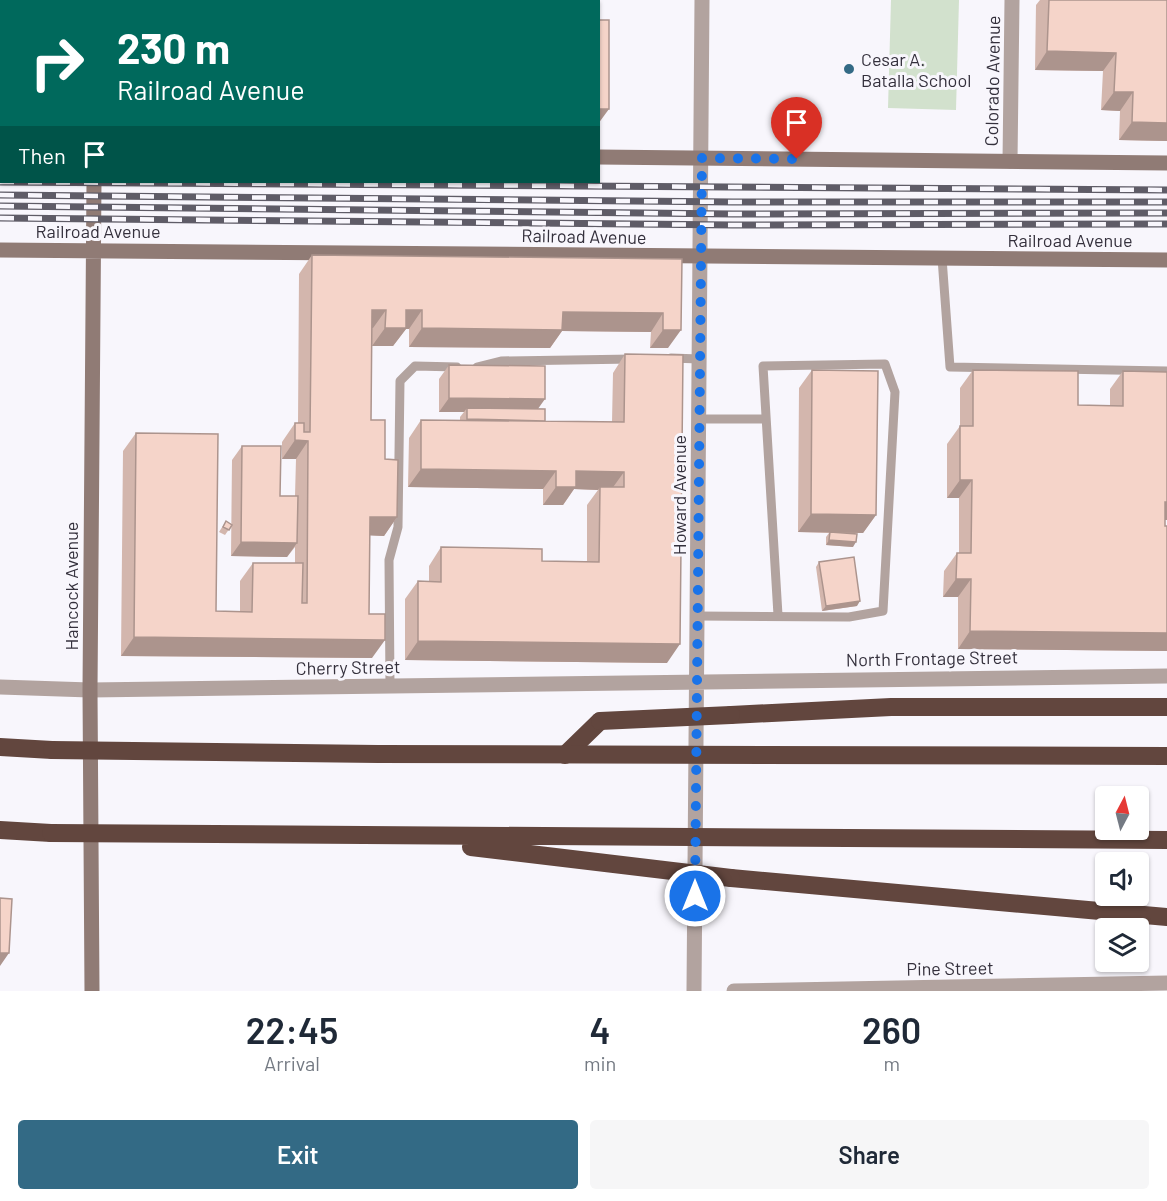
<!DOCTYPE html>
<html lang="en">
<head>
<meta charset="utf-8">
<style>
	body { margin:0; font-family:Barlow,sans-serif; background:#f6f6f7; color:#1f2937; height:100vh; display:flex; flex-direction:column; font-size:22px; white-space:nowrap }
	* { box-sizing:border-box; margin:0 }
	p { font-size:20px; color:#747a83 }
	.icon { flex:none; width:33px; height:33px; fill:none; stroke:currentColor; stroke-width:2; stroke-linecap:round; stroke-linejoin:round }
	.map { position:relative; height:991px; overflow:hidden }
	.details { display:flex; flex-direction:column; background:#fff; flex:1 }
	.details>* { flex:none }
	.top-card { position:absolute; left:0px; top:0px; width:600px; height:183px; box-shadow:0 2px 4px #0004; background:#00695c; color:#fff; overflow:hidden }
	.needle { width:39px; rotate:7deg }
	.buttons { position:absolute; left:1095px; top:786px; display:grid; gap:12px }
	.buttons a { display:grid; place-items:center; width:54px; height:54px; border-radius:6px; background:#fff; box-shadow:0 2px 4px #0004; font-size:30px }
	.pin { position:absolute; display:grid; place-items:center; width:51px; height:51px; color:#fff; margin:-62px -26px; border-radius:50% 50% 50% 0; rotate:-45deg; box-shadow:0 0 6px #0007 }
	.pin .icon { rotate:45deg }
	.me { position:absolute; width:66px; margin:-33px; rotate:0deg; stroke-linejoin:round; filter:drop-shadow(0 0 4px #0008) }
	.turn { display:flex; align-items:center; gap:21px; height:126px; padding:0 18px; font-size:27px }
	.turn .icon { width:78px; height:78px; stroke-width:2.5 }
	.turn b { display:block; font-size:42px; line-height:51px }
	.then { display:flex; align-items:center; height:57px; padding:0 18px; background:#0003; gap:12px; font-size:22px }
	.eta { display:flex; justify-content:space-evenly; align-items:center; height:102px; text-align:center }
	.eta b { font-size:36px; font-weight:600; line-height:42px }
	.button { display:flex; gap:12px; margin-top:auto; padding:12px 18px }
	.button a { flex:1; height:69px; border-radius:6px; background:#336a85; color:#fff; font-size:24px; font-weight:600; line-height:69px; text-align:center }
	.button a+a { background:#f6f6f7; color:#1f2937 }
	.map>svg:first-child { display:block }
</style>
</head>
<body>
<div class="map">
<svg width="1167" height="991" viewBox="0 0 1167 991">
	<rect width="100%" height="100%" fill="#f8f6fc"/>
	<path fill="#d2e1cd" d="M 891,0 L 959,0 L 956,110 L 888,108 Z"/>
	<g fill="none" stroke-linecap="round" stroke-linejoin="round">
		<path stroke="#b2a39f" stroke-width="9" d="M 110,0 L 110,2
			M 391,2 L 391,0
			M 942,258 L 950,367 L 1167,371
			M 671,358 L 700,359
			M 477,367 L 501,361 L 633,359
			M 699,419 L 766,419
			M 697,616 L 849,617 L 883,611 L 895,392 L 885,364 L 763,366 L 778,615
			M 390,686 L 389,560 L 398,527 L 400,381 L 415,366 L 457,367"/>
		<path stroke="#b2a39f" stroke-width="15" d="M 1010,161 L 1012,0
			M 0,687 L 90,690 L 1167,676
			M 694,991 L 702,0
			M 734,991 L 1167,983"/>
		<path stroke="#907b75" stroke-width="15" d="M 0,152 L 2,152
			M 598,157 L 1167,163
			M 0,250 L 1167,260
			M 92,991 L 90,690 L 94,182"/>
		<path stroke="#62463e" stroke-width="18" d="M 731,715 L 891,707 L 1167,707
			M 0,747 L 52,750
			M 565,755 L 600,721
			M 0,830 L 51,833
			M 731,878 L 1167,917"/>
		<defs>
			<path id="rail" d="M 0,182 L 1167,190
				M 0,195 L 733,202 L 1167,202
				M 0,206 L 733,214 L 1167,213
				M 0,218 L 733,225 L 1167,224"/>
		</defs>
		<use href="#rail" stroke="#5f5c67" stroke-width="7"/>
		<use href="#rail" stroke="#f8f6fc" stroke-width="4.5" stroke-dasharray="14" stroke-linecap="butt"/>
		<path stroke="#62463e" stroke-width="18" d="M 600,721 L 731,715
			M 52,750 L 378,754 L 1167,756
			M 51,833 L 1167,840
			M 471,847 L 731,878"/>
	</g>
	<path fill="#d3b6ad" d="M 149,0 L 370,0 L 370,2 L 149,2 Z
		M 1040,0 L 1167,0 L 1167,141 L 1119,140 L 1120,111 L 1101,110 L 1103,71 L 1035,70 L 1036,5 Z
		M 312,255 L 682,259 L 668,348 L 650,348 L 651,332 L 562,331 L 550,348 L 409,347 L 409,329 L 406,329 L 393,346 L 372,346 L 372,328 L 371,420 L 385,459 L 397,517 L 384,536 L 370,535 L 369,614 L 372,658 L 121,656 L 123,451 L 136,433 L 216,611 L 240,611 L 240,581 L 253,563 L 295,563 L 295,547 L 287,557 L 231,556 L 232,460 L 242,446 L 280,496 L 295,496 L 296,459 L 282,459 L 282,442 L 295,423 L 298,423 L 299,274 Z
		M 625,354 L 667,663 L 405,660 L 405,599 L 418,581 L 429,581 L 429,566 L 441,547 L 542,561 L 587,561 L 587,505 L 598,490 L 574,489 L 563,505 L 543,505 L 543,489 L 408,487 L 409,438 L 421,420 L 460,420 L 460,417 L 464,412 L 439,412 L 439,379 L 449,365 L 538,409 L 544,421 L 612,422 L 613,373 Z
		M 812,370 L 876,515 L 863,533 L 837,533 L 853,547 L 826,545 L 826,537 L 829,533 L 798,532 L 799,388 Z
		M 973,370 L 1078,405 L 1110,406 L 1110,389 L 1123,371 L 1167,372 L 1167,520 L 1165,520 L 1165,526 L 1167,526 L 1167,651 L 958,649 L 958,597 L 943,597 L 944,571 L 957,553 L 959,553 L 959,498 L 947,498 L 947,444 L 960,426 L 960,388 Z
		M 226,521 L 232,525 L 225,535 L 219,532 Z
		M 819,562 L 857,606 L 822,611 L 816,567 Z"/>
	<path fill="#ac948d" d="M 1047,51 L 1116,53 L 1103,71 L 1035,70 Z
		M 1114,92 L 1133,92 L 1120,111 L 1101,110 Z
		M 598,109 L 609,109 L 598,124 Z
		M 1132,122 L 1167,123 L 1167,141 L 1119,140 Z
		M 372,310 L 386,310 L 373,328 L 359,328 Z
		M 406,310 L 422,310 L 409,329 L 406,329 L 393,346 L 372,346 L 385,328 Z
		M 563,312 L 663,313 L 651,332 L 562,331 L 550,348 L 409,347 L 422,328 Z
		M 663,330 L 681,330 L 668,348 L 650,348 Z
		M 449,398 L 545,399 L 535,413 L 467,408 L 464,412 L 439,412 Z
		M 295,440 L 308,441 L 296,459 L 282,459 Z
		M 421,469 L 556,471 L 543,489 L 408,487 Z
		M 576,471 L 624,472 L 611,490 L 600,487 L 598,490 L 574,489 L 563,505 L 543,505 L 556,487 Z
		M 960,480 L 972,480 L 959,498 L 947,498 Z
		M 1165,502 L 1167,502 L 1167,520 L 1153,520 Z
		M 811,514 L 876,515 L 863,533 L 798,532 Z
		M 370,517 L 397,517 L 384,536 L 357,535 Z
		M 829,540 L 856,542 L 853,547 L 826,545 Z
		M 241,542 L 297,543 L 287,557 L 231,556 Z
		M 956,579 L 971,579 L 958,597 L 943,597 Z
		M 860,601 L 857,606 L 822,611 L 826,606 Z
		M 970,631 L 1167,633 L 1167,651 L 958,649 Z
		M 134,637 L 385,640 L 372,658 L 121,656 Z
		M 418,641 L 680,644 L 667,663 L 405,660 Z
		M 0,953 L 9,953 L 0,966 Z"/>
	<path fill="#f5d4c9" stroke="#ac948d" stroke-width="1.5" d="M 159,0 L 370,0 L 370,2 L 159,2 Z
		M 1049,0 L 1167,0 L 1167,123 L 1132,122 L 1133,92 L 1114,92 L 1116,53 L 1047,51 Z
		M 598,20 L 609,20 L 609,109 L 598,109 Z
		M 0,42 L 2,42 L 2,57 L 0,57 Z
		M 312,255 L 682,259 L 681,330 L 663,330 L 663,313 L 563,312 L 562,330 L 422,328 L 422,310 L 406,310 L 406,328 L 385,328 L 386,310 L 372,310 L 371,420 L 385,420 L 385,459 L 398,460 L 397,517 L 370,517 L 369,614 L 385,614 L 385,640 L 134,637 L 136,433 L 218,434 L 216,611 L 252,612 L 253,563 L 303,563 L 302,603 L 307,603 L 308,441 L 295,440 L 295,423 L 304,423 L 304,432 L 310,432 Z
		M 625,354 L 683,355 L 680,644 L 418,641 L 418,581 L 441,582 L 441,547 L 542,549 L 542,561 L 599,562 L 600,487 L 624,487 L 624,472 L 576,471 L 576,487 L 556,487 L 556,471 L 421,469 L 421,420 L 624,422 Z
		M 449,365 L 545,366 L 545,399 L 449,398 Z
		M 812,370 L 878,371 L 876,515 L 811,514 Z
		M 973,370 L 1078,371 L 1078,405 L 1123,406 L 1123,371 L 1167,372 L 1167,502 L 1165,502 L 1165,526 L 1167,526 L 1167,633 L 970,631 L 971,579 L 956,579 L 957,553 L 971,553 L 972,480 L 960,480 L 960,426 L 973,426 Z
		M 467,408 L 545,409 L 545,421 L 467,419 Z
		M 242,446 L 281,446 L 280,496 L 298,496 L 297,543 L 241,542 Z
		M 226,521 L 232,525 L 229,530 L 223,527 Z
		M 830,532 L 857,534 L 856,542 L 829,540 Z
		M 854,557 L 860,601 L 826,606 L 819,562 Z
		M 0,898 L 12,899 L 9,953 L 0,953 Z"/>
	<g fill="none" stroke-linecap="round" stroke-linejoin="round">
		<path stroke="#1a73e8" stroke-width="10" stroke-dasharray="0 18" d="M 695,896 L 702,158 L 797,159"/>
	</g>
	<circle fill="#336a85" stroke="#f8f6fc" stroke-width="2" cx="849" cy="69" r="6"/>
	<g text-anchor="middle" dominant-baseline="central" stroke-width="6" stroke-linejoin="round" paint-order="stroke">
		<g font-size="18" fill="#34303c" stroke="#f8f6fc" text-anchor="start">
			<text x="861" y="59">Cesar A.<tspan x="861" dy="21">Batalla School</tspan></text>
		</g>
		<g font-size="18" fill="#34303c" stroke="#f8f6fc">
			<text transform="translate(992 81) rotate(-89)">Colorado Avenue</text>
			<text x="98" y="231">Railroad Avenue</text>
			<text transform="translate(584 236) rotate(1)">Railroad Avenue</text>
			<text x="1070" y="240">Railroad Avenue</text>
			<text transform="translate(679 495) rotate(-90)">Howard Avenue</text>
			<text transform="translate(71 586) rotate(-90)">Hancock Avenue</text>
			<text transform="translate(932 658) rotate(-1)">North Frontage Street</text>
			<text transform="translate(348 667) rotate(-1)">Cherry Street</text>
			<text transform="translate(950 968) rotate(-1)">Pine Street</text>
		</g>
	</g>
</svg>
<div class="buttons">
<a><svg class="needle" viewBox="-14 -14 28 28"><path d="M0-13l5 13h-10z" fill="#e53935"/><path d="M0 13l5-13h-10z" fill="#747a83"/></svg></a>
<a><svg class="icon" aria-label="sound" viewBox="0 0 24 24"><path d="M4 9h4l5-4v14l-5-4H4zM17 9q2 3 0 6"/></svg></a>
<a><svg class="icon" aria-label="layers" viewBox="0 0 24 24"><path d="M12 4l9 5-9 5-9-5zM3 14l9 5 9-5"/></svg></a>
</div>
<div class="pin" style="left:797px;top:159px;background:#d93025"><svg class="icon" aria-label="arrive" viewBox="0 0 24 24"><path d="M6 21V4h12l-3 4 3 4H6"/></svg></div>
<svg class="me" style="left:695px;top:896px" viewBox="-20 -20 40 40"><circle r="17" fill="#1a73e8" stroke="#fff" stroke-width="3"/><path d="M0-11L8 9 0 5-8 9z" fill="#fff"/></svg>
<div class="top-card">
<div class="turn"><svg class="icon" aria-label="right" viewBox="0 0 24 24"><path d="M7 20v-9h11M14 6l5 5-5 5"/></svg><div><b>230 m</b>Railroad Avenue</div></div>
<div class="then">Then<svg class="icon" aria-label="arrive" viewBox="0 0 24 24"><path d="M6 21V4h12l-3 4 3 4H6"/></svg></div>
</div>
</div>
<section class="details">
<div class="eta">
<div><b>22:45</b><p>Arrival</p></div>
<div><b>4</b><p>min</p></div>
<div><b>260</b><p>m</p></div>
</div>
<div class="button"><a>Exit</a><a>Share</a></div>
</section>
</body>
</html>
